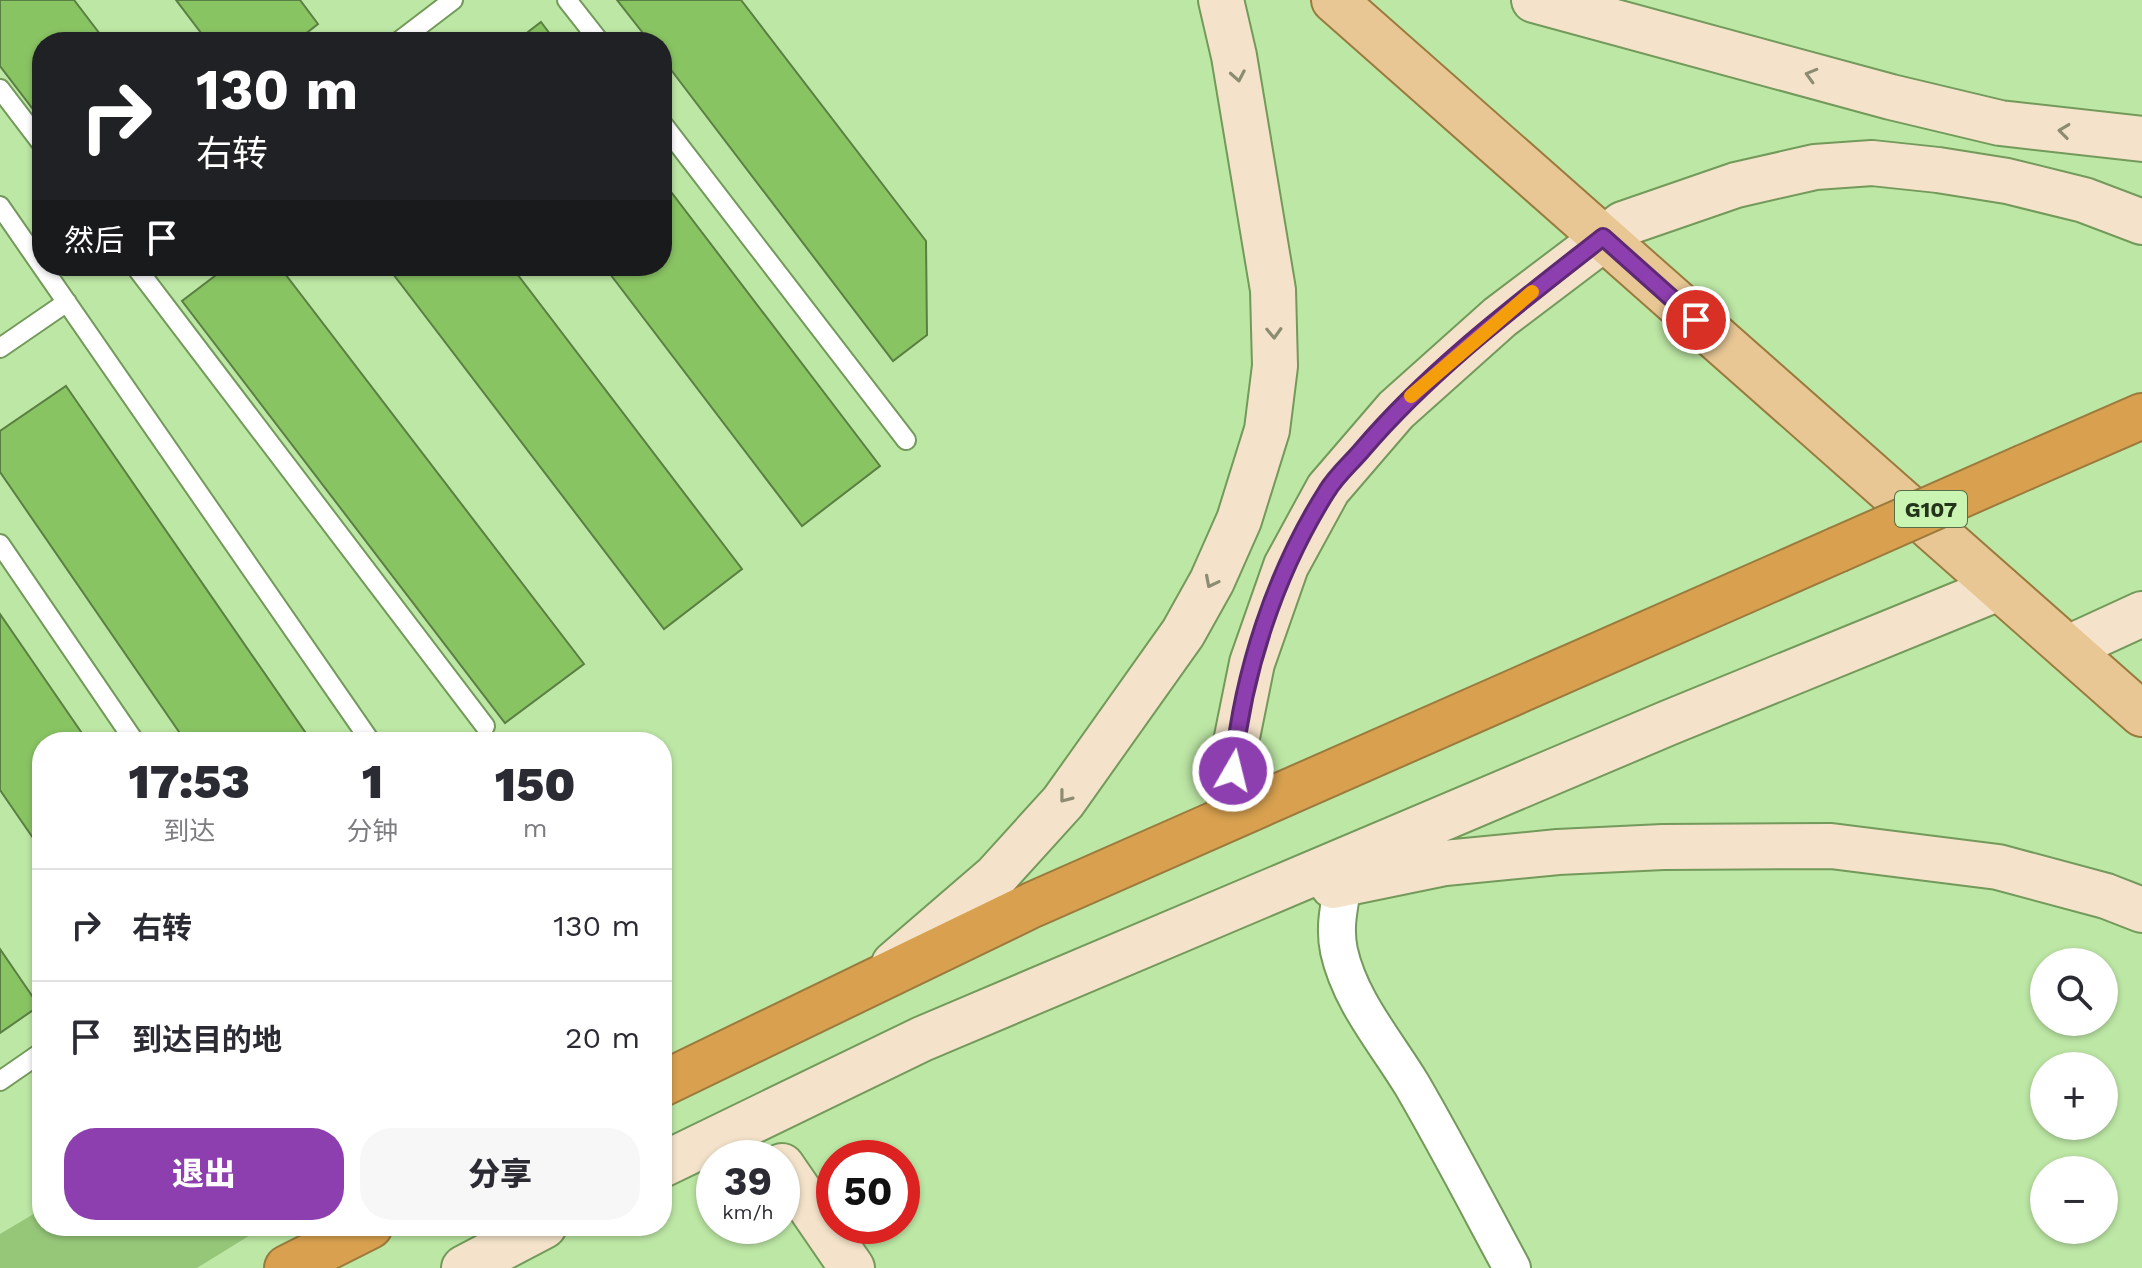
<!DOCTYPE html>
<html lang="zh">
<head>
<meta charset="utf-8">
<style>
	body { margin:0; font-family:"Work Sans","Noto Sans SC",sans-serif; background:#f7f7f7; color:#2b2b33; height:100vh; display:flex; flex-direction:column; font-size:30px; white-space:nowrap }
	* { box-sizing:border-box; margin:0 }
	p { font-size:26px; color:#7c7c81 }
	.icon { flex:none; width:44px; height:44px; fill:none; stroke:currentColor; stroke-width:2; stroke-linecap:round; stroke-linejoin:round }
	.map { position:relative; flex:1; overflow:hidden }
	.panel { position:absolute; left:32px; top:732px; width:640px; height:504px; display:flex; flex-direction:column; background:#fff; border-radius:32px; box-shadow:0 2px 6px #0004 }
	.panel>* { flex:none }
	.top-card { position:absolute; left:32px; top:32px; width:640px; height:244px; border-radius:32px; box-shadow:0 2px 6px #0004; background:#202124; color:#fff; overflow:hidden }
	.fabs { position:absolute; left:2030px; top:948px; display:grid; gap:16px }
	.fabs a { display:grid; place-items:center; width:88px; height:88px; border-radius:50%; background:#fff; box-shadow:0 2px 6px #0004; font-size:40px }
	.speed { position:absolute; left:696px; top:1140px; display:flex; gap:16px; font-size:40px; font-weight:700; text-align:center }
	.speed>* { display:grid; place-content:center; width:104px; height:104px; border-radius:50%; background:#fff; box-shadow:0 2px 6px #0004; line-height:1 }
	.speed small { font-size:20px; font-weight:400 }
	.speed .limit { border:12px solid #d22; background:#fff; color:#111 }
	.pin { position:absolute; display:grid; place-items:center; width:68px; height:68px; color:#fff; margin:-34px; border:4px solid #fff; border-radius:50%; box-shadow:0 2px 8px #0007 }
	.me { position:absolute; width:88px; margin:-44px; rotate:8deg; stroke-linejoin:round; filter:drop-shadow(0 0 6px #0008) }
	.turn { display:flex; align-items:center; gap:28px; height:168px; padding:0 32px; font-size:36px }
	.turn .icon { width:104px; height:104px; stroke-width:2.5 }
	.turn b { display:block; font-size:56px; line-height:68px }
	.then { display:flex; align-items:center; height:76px; padding:0 32px; background:#0003; gap:16px; font-size:30px }
	.eta { display:flex; justify-content:space-evenly; align-items:center; height:136px; text-align:center }
	.eta b { font-size:48px; font-weight:800; line-height:56px }
	.button { display:flex; gap:16px; margin-top:auto; padding:16px 32px }
	.button a { flex:1; height:92px; border-radius:32px; background:#8e3faf; color:#fff; font-size:32px; font-weight:800; line-height:92px; text-align:center }
	.button a+a { background:#f7f7f7; color:#2b2b33 }
	ul { padding:0; list-style:none }
	li { display:flex; align-items:center; gap:24px; height:112px; padding:0 32px; border-top:2px solid #e1e1e2 }
	li div { flex:1 }
	li b { display:block; font-size:30px }
	li em { font-style:normal }
	.map>svg:first-child { display:block }
</style>
</head>
<body>
<div class="map">
<svg width="2142" height="1268" viewBox="0 0 2142 1268">
	<rect width="100%" height="100%" fill="#bde7a5"/>
	<path fill="#96c779" d="M 42,1209 L 42,1226 L 265,1226 L 197,1268 L 0,1268 L 0,1234 Z"/>
	<path fill="#89c463" stroke="#5a7f42" stroke-width="2" d="M 0,0 L 74,0 L 106,42 L 42,42 L 42,121 L 0,66 Z
		M 176,0 L 300,0 L 318,24 L 295,42 L 208,42 Z
		M 617,0 L 741,0 L 926,241 L 927,335 L 893,361 L 662,58 L 662,42 L 650,42 Z
		M 541,22 L 556,42 L 515,42 Z
		M 662,180 L 880,466 L 802,526 L 604,266 L 662,266 Z
		M 228,266 L 279,266 L 584,664 L 505,723 L 182,301 Z
		M 387,266 L 511,266 L 742,569 L 664,629 Z
		M 66,386 L 312,742 L 186,742 L 0,472 L 0,431 Z
		M 0,614 L 88,742 L 42,742 L 42,851 L 0,790 Z
		M 0,949 L 39,1006 L 0,1033 Z"/>
	<g fill="none" stroke-linecap="round" stroke-linejoin="round">
		<defs>
			<path id="lane" d="M 567,0 L 600,42
				M 398,42 L 453,0
				M 0,89 L 42,144
				M 662,123 L 906,440
				M 0,206 L 371,742
				M 135,266 L 485,726
				M 0,348 L 67,302
				M 0,544 L 135,742
				M 0,1081 L 42,1052"/>
			<path id="street" d="M 1343,884 C 1339,907 1334,928 1339,951 C 1350,1001 1386,1042 1412,1085 C 1447,1145 1479,1207 1512,1268"/>
			<path id="secondary" d="M 1534,0 L 1891,97 L 2000,123 L 2142,139
				M 2068,648 L 2142,614
				M 1228,818 L 1235,747 L 1252,663 L 1286,566 L 1328,489 L 1396,410 L 1500,317 L 1623,224 L 1736,185 L 1815,167 L 1872,163 L 1938,170 L 2007,181 L 2084,200 L 2142,222
				M 1333,886 L 1445,863 L 1558,852 L 1663,847 L 1831,846 L 1998,867 L 2106,896 L 2142,910
				M 894,964 L 995,877 L 1063,802 L 1183,633 L 1212,581 L 1239,520 L 1267,430 L 1275,366 L 1273,290 L 1234,56 L 1221,0
				M 662,1165 L 922,1039 L 1668,723 L 1999,588
				M 782,1166 L 852,1268
				M 464,1268 L 544,1226"/>
			<path id="primary" d="M 1334,0 L 2142,714"/>
			<path id="highway" d="M 2025,467 L 2142,416
				M 662,1084 L 1032,905 L 1837,550
				M 287,1268 L 370,1226"/>
		</defs>
		<use href="#lane" stroke="#73995b" stroke-width="22"/>
		<use href="#street" stroke="#73995b" stroke-width="40"/>
		<use href="#secondary" stroke="#73995b" stroke-width="48"/>
		<use href="#primary" stroke="#9a7b3d" stroke-width="48"/>
		<use href="#highway" stroke="#9a7b3d" stroke-width="48"/>
		<use href="#lane" stroke="#fff" stroke-width="18"/>
		<use href="#street" stroke="#fff" stroke-width="36"/>
		<use href="#secondary" stroke="#f4e3ca" stroke-width="44"/>
		<use href="#primary" stroke="#e8c795" stroke-width="44"/>
		<use href="#highway" stroke="#d9a14f" stroke-width="44"/>
		<defs>
			<path id="highway-bridge" d="M 1837,550 L 2025,467"/>
		</defs>
		<use href="#highway-bridge" stroke="#9a7b3d" stroke-width="48" stroke-linecap="butt"/>
		<use href="#highway-bridge" stroke="#d9a14f" stroke-width="44"/>
	</g>
	<defs><path id="oneway-chevron" d="M-2-3.5L2.5 0L-2 3.5" fill="none" stroke-width="1.6" stroke-linecap="round" stroke-linejoin="round" transform="scale(2)"/></defs>
	<g stroke="#8c8c72">
		<use href="#oneway-chevron" transform="translate(1811 75) rotate(-164)"/>
		<use href="#oneway-chevron" transform="translate(1238 76) rotate(80)"/>
		<use href="#oneway-chevron" transform="translate(2064 131) rotate(-173)"/>
		<use href="#oneway-chevron" transform="translate(1274 333) rotate(88)"/>
		<use href="#oneway-chevron" transform="translate(1211 582) rotate(117)"/>
		<use href="#oneway-chevron" transform="translate(1065 797) rotate(128)"/>
	</g>
	<g fill="none" stroke-linecap="round" stroke-linejoin="round">
		<defs>
			<path id="route" d="M 1233,771 C 1242,674 1275,573 1327,491 C 1336,476 1351,463 1362,450 C 1432,368 1519,303 1603,237 L 1696,320"/>
		</defs>
		<use href="#route" stroke="#5c2972" stroke-width="20"/>
		<use href="#route" stroke="#8e3faf" stroke-width="14"/>
		<path stroke="#f59e0b" stroke-width="14" d="M 1411,396 L 1532,292"/>
	</g>
	<g text-anchor="middle" dominant-baseline="central" stroke-width="6" stroke-linejoin="round" paint-order="stroke">
		<rect fill="#caf4b2" stroke="#566e48" stroke-width="2" x="1895" y="491" width="72" height="36" rx="6"/>
		<g font-size="22" font-weight="bold" fill="#24341b">
			<text x="1931" y="509">G107</text>
		</g>
	</g>
</svg>
<div class="fabs">
<a><svg class="icon" aria-label="search" viewBox="0 0 24 24"><circle cx="10" cy="10" r="6"/><path d="M15 15l6 6"/></svg></a>
<a>+</a>
<a>−</a>
</div>
<div class="speed"><div>39<small>km/h</small></div><div class="limit">50</div></div>
<div class="pin" style="left:1696px;top:320px;background:#d93025"><svg class="icon" aria-label="arrive" viewBox="0 0 24 24"><path d="M6 21V4h12l-3 4 3 4H6"/></svg></div>
<svg class="me" style="left:1233px;top:771px" viewBox="-20 -20 40 40"><circle r="17" fill="#8e3faf" stroke="#fff" stroke-width="3"/><path d="M0-11L8 9 0 5-8 9z" fill="#fff"/></svg>
<div class="top-card">
<div class="turn"><svg class="icon" aria-label="right" viewBox="0 0 24 24"><path d="M7 20v-9h11M14 6l5 5-5 5"/></svg><div><b>130 m</b>右转</div></div>
<div class="then">然后<svg class="icon" aria-label="arrive" viewBox="0 0 24 24"><path d="M6 21V4h12l-3 4 3 4H6"/></svg></div>
</div>
<section class="panel">
<div class="eta">
<div><b>17:53</b><p>到达</p></div>
<div><b>1</b><p>分钟</p></div>
<div><b>150</b><p>m</p></div>
</div>
<ul>
<li><svg class="icon" aria-label="right" viewBox="0 0 24 24"><path d="M7 20v-9h11M14 6l5 5-5 5"/></svg><div><b>右转</b></div><em>130 m</em></li>
<li><svg class="icon" aria-label="arrive" viewBox="0 0 24 24"><path d="M6 21V4h12l-3 4 3 4H6"/></svg><div><b>到达目的地</b></div><em>20 m</em></li>
</ul>
<div class="button"><a>退出</a><a>分享</a></div>
</section>
</div>
</body>
</html>
